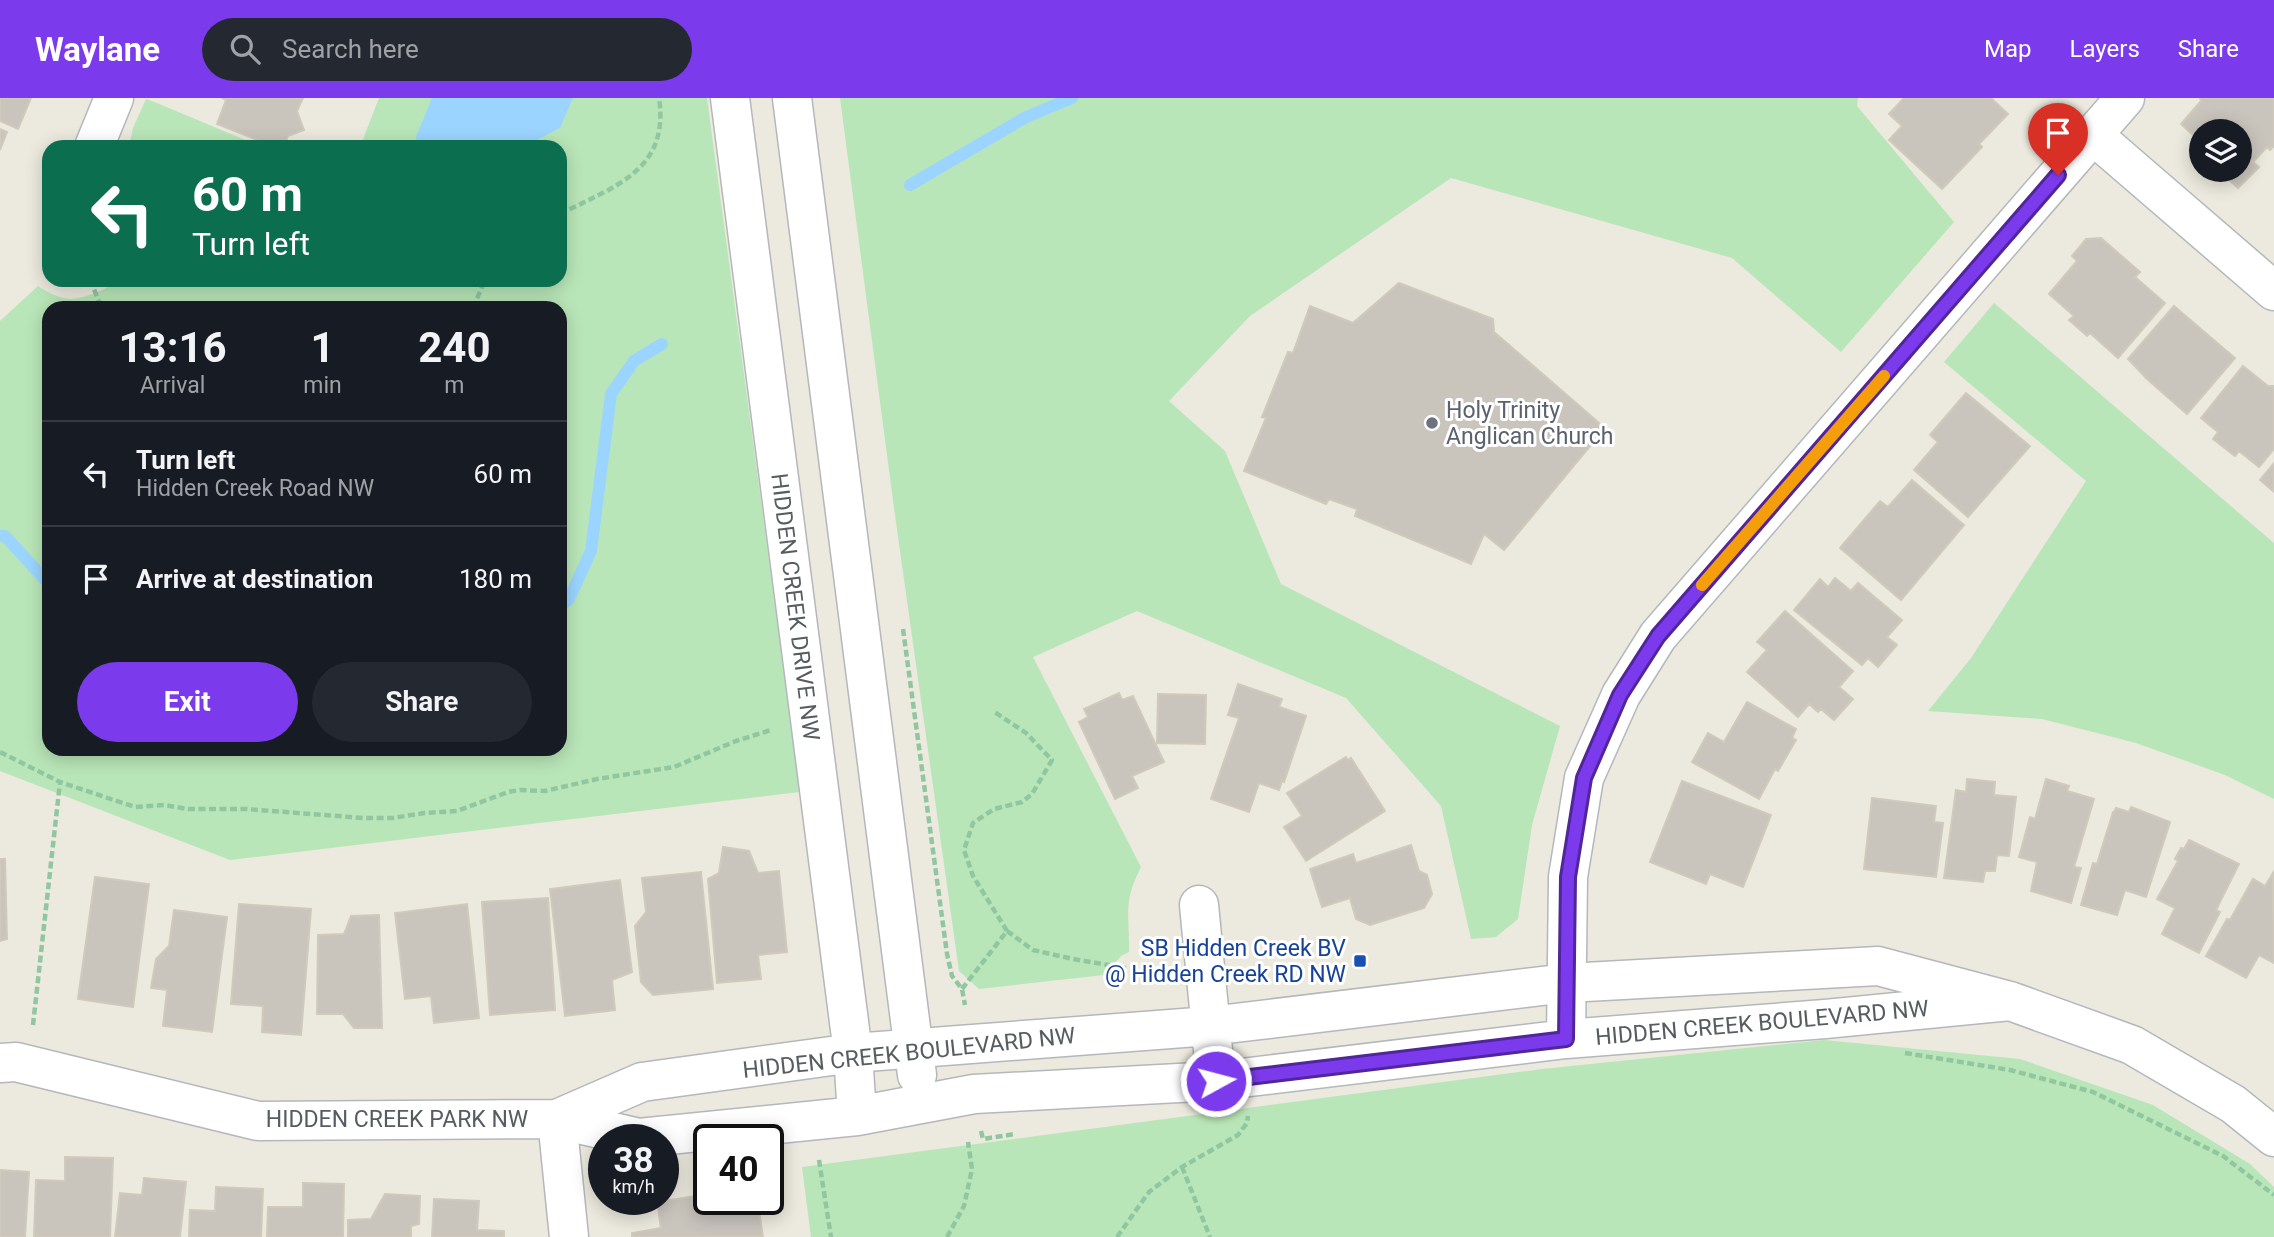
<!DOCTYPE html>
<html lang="en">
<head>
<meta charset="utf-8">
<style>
	body { margin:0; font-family:Roboto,sans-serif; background:#242831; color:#f1f3f6; height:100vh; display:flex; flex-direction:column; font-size:26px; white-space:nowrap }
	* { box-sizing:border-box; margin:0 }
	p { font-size:23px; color:#9ea1a6 }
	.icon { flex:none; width:38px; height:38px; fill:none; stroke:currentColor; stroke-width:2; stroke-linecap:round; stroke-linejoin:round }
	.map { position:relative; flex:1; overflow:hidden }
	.drawer { position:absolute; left:42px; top:203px; width:525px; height:455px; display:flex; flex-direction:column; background:#171b24; border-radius:21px; box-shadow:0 4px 18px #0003 }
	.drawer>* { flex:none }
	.hud { position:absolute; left:42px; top:42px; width:525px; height:147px; border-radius:21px; box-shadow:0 4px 18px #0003; background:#0b6e4f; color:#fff; overflow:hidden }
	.controls { position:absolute; left:2189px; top:21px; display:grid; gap:14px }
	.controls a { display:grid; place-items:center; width:63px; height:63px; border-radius:50%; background:#171b24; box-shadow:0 4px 18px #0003; font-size:35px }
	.speed { position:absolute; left:588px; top:1026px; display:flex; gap:14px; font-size:35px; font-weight:700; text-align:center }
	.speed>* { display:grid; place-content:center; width:91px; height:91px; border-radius:50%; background:#171b24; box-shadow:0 4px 18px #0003; line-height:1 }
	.speed small { font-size:18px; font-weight:400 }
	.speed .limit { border:4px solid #111; border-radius:10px; background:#fff; color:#111 }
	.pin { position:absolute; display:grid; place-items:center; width:60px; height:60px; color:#fff; margin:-72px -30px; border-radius:50% 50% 50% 0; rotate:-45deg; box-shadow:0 0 7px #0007 }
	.pin .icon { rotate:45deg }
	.me { position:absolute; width:77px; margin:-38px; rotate:83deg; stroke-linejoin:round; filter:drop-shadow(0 0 5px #0008) }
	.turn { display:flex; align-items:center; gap:24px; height:147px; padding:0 35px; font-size:32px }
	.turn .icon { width:91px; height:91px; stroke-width:2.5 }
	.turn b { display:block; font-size:49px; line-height:60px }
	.eta { display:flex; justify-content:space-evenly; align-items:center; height:119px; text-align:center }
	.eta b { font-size:42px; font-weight:700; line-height:49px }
	.button { display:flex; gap:14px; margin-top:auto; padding:14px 35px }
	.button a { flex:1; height:80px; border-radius:42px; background:#7c3aed; color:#fff; font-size:28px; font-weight:700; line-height:80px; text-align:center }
	.button a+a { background:#242831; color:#f1f3f6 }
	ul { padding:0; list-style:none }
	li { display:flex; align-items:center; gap:21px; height:105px; padding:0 35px; border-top:2px solid #363941 }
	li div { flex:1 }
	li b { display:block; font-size:26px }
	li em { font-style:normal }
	header { display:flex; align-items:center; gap:42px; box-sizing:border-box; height:98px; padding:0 35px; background:#7c3aed; color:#fff }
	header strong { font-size:33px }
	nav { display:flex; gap:38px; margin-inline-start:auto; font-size:24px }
	.search { width:490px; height:63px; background:#242831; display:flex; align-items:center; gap:18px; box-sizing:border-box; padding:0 24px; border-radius:38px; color:#9ea1a6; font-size:26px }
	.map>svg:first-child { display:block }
</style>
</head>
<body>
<header>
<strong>Waylane</strong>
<div class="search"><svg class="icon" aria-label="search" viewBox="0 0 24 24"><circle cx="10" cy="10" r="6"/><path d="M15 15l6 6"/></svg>Search here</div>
<nav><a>Map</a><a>Layers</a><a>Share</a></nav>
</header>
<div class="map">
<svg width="2274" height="1139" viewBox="0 0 2274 1139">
	<rect width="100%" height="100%" fill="#ece9de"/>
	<path fill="#b9e6b8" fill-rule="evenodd" d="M 379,0 L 707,0 L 800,694 L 230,762 L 0,673 L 0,223 L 38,188 C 47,194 58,200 70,201 C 82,201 110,191 117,182 L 560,182 L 560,49 L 360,49 ZM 49,210 L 560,210 L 560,651 L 49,651 Z
		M 840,0 L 1858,0 L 1857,8 L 1954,124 L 1841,254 L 1732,160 L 1451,80 L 1250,218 L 1169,303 L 1225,353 L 1281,486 L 1560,628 L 1532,727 L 1518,821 L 1496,839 L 1471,841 L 1441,708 L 1346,600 L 1137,513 L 1033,559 L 1141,769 C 1122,806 1130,816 1129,854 L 1121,858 L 1104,877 L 979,891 L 959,873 L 894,410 Z
		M 146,1 L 157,5 L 262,49 L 129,49 L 133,30 Z
		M 1994,205 L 2274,445 L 2274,701 L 2225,677 L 2136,645 L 2042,621 L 1928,613 L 1971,560 L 2086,383 L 1944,264 Z
		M 1824,942 L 2020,961 L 2153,1007 L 2250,1066 L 2274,1089 L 2274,1139 L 811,1139 L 802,1069 L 1542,971 Z"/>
	<path fill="#9bd5ff" d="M 432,0 L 573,0 L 560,30 L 523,49 L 418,49 L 416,39 Z"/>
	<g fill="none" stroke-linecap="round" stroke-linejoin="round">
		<path stroke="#9bd5ff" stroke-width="12" d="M 910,87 L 1026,19 L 1072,0
			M 0,438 L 5,438 L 49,486
			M 560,509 L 569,501 L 591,453 L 611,296 L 634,263 L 662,246"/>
	</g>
	<path fill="#c9c5bd" stroke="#d0cabc" stroke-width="2" d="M 0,0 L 31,0 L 18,31 L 0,23 Z
		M 222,0 L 303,0 L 297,13 L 304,32 L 288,38 L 284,49 L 275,49 L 217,26 L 226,2 Z
		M 1904,0 L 1991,0 L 2008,16 L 1979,46 L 1982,49 L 1942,91 L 1889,42 L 1902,28 L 1889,16 Z
		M 2200,0 L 2274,0 L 2274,48 L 2270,52 L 2267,49 L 2253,64 L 2259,69 L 2238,90 L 2217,72 L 2240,72 L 2240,33 L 2202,33 L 2202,54 L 2194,47 L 2194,38 L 2181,26 L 2201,3 Z
		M 0,31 L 7,34 L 0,52 Z
		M 2101,140 L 2140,174 L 2135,179 L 2165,205 L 2118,260 L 2090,235 L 2087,238 L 2069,222 L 2074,218 L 2049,196 L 2077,163 L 2072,158 L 2086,141 Z
		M 1399,185 L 1493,221 L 1494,234 L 1605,330 L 1504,452 L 1484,436 L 1471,466 L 1355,418 L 1357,411 L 1329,401 L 1326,406 L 1244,373 L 1266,320 L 1262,319 L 1288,254 L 1293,255 L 1310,208 L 1353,225 Z
		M 2174,208 L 2235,260 L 2187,316 L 2147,281 L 2128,261 Z
		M 2243,268 L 2268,288 L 2274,288 L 2274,351 L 2259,369 L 2239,353 L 2235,358 L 2213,341 L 2218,334 L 2201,320 Z
		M 1966,295 L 2030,348 L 1968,419 L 1914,372 L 1938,344 L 1930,337 Z
		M 2274,365 L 2274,394 L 2260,382 Z
		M 1912,382 L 1964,427 L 1901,502 L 1840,450 L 1880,403 L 1888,409 Z
		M 1835,480 L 1851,493 L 1858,485 L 1902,522 L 1887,539 L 1897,547 L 1878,569 L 1868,560 L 1862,567 L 1794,512 L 1820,481 L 1828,489 Z
		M 1785,513 L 1853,573 L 1839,589 L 1853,601 L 1834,622 L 1821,611 L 1818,614 L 1809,606 L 1798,619 L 1747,574 L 1767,552 L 1757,544 Z
		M 1238,586 L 1282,601 L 1279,609 L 1306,618 L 1284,684 L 1282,683 L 1279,692 L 1259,685 L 1249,714 L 1211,701 L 1239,620 L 1228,617 Z
		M 1119,595 L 1122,602 L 1133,598 L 1164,664 L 1132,678 L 1138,690 L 1115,701 L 1079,624 L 1088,619 L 1084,611 Z
		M 1158,596 L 1206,597 L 1205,646 L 1157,645 Z
		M 1747,604 L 1796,631 L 1792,640 L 1796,642 L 1778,673 L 1775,671 L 1759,701 L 1692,664 L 1708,635 L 1724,644 Z
		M 1346,659 L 1348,662 L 1351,660 L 1385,713 L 1306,763 L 1284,729 L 1302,718 L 1287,695 Z
		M 1967,681 L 1995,684 L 1994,697 L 2016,699 L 2009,758 L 1997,757 L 1995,773 L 1985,773 L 1983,784 L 1944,780 L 1956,692 L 1966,694 Z
		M 2046,681 L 2069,688 L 2067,693 L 2094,701 L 2074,769 L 2081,770 L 2071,805 L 2031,793 L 2037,764 L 2019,759 L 2030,719 L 2035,721 Z
		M 1682,683 L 1771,717 L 1743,789 L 1710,776 L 1706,786 L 1650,764 Z
		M 1872,700 L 1936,708 L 1934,724 L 1943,725 L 1936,779 L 1864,771 Z
		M 2131,709 L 2170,724 L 2146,799 L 2125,792 L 2117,817 L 2081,807 L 2093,765 L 2097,766 L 2113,714 L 2114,714 L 2116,710 L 2129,714 Z
		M 2189,742 L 2239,766 L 2216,812 L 2220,814 L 2199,855 L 2162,836 L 2175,810 L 2157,801 L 2178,763 L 2175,761 L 2181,750 L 2184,751 Z
		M 1411,747 L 1419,773 L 1427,777 L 1432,796 L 1424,810 L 1370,827 L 1356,821 L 1350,800 L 1322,809 L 1310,771 L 1353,756 L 1356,765 Z
		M 723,749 L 749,753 L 758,775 L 779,773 L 787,854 L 758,857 L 761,881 L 717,885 L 708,781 L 719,775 Z
		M 0,761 L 5,761 L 7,841 L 0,843 Z
		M 701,774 L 713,891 L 653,897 L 641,884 L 635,828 L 646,814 L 642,780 Z
		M 2273,775 L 2274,865 L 2259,857 L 2246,880 L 2206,858 L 2227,821 L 2230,822 L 2253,781 L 2265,788 Z
		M 95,779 L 149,786 L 133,909 L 78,901 Z
		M 620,782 L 632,874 L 612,882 L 615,912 L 565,918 L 550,791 Z
		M 548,800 L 555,912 L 490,917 L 482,804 Z
		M 239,806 L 311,811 L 301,937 L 262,934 L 263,908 L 231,906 Z
		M 467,806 L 479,920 L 434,925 L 431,898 L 405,901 L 395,815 Z
		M 174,812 L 227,819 L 212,934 L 163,928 L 167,892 L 151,890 L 156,861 L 169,848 Z
		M 379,817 L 382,930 L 354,930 L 343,916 L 317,916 L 318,837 L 344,836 L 351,818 Z
		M 65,1059 L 113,1060 L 110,1139 L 34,1139 L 36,1082 L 65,1083 Z
		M 0,1072 L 29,1074 L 25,1139 L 0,1139 Z
		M 144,1080 L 186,1084 L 180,1139 L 115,1139 L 120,1095 L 142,1097 Z
		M 303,1085 L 344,1086 L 343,1139 L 267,1139 L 268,1109 L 303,1109 Z
		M 216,1089 L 263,1091 L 261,1139 L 189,1139 L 190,1112 L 215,1113 Z
		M 385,1096 L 420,1098 L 419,1126 L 411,1128 L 411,1139 L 348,1139 L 348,1122 L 371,1121 Z
		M 709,1096 L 709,1101 L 737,1101 L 738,1108 L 758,1105 L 763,1139 L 632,1139 L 632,1135 L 661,1130 L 657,1104 Z
		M 434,1101 L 479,1103 L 477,1132 L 504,1133 L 504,1139 L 432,1139 Z"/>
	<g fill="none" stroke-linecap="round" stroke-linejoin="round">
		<defs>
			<path id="minor" d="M 730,0 L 853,955 L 857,1018
				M 792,0 L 917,977
				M 2093,37 L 2274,193
				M 94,49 L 114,0
				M 1199,807 L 1216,983
				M 1566,941 L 1568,779 L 1584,680 L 1621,597 L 1658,538 L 2125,0
				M 0,965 L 16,964 L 258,1023 L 557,1021 L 639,1040 L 857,1018 L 974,996 L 1216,983 L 1566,941 L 1825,921 L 2010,903
				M 557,1021 L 642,984 L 853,955 L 1210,928 L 1567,885 L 1878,868 L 2010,903 L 2132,947 L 2233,1006 L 2274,1039
				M 557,1021 L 569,1139"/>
		</defs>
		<use href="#minor" stroke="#b4b7bc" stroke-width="41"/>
		<path stroke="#91c7a0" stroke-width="4.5" stroke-dasharray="7 3.5" stroke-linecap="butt" d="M 560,116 C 613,89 670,73 659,0
			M 90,182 L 102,210
			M 473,210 L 485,182
			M 903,531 L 947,856 L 952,878 L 962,891 L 965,907
			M 0,654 L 60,684 L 135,709 L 164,707 L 188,711 L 246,711 L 363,720 L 393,720 L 424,715 L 457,713 L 508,694 L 520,692 L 545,693 L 597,681 L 674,669 L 736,643 L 771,632
			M 1007,833 L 1033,852 L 1073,861 L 1126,870
			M 962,891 L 1007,833 L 973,778 L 964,752 L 973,725 L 994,711 L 1022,704 L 1032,696 L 1052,662 L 1026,635 L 993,613
			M 33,927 L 60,684
			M 1905,955 L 2010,972 L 2093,994 L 2223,1058 L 2274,1097
			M 981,1033 L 983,1041 L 1015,1036
			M 819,1062 L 831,1139
			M 1182,1069 L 1210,1139
			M 947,1139 L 964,1108 L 972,1071 L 968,1044
			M 1117,1139 L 1149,1094 L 1182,1069 L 1238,1037 L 1247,1025 L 1248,1018"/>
		<use href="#minor" stroke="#fff" stroke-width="38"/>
	</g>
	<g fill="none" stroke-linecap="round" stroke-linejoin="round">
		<defs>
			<path id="route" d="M 1216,983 L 1566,941 L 1568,779 L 1584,680 L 1620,597 L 1658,538 L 2058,77"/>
		</defs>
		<use href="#route" stroke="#51269a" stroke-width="18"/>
		<use href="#route" stroke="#7c3aed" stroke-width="12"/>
		<path stroke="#f59e0b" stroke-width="12" d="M 1702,487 L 1884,278"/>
	</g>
	<circle fill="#6b7280" stroke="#fff" stroke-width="2.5" cx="1432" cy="325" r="7"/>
	<rect fill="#1a4fb4" stroke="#fff" stroke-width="2.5" x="1353" y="856" width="14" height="14" rx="3.5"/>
	<g text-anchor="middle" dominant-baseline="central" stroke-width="6" stroke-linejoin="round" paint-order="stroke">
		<g font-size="23" fill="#5b616d" stroke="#fff" text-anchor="start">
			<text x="1446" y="312">Holy Trinity<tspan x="1446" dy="26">Anglican Church</tspan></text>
		</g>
		<g font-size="23" fill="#575c60" stroke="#fff">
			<text transform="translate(795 509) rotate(83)">HIDDEN CREEK DRIVE NW</text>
			<text transform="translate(1762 925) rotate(-5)">HIDDEN CREEK BOULEVARD NW</text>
			<text transform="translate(909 955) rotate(-6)">HIDDEN CREEK BOULEVARD NW</text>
			<text x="397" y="1021">HIDDEN CREEK PARK NW</text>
		</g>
		<g font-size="23" fill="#164399" stroke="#fff" text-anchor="end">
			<text x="1346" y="850">SB Hidden Creek BV<tspan x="1346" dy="26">@ Hidden Creek RD NW</tspan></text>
		</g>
	</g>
</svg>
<div class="controls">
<a><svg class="icon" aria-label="layers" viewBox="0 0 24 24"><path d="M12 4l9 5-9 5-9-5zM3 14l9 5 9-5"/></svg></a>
</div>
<div class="speed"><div>38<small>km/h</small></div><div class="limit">40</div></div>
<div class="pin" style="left:2058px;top:77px;background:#d93025"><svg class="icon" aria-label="arrive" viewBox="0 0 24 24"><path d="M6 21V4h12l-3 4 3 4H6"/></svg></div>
<svg class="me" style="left:1216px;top:983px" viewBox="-20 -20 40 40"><circle r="17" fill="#7c3aed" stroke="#fff" stroke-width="3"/><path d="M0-11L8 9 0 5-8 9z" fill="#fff"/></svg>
<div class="hud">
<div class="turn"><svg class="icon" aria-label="left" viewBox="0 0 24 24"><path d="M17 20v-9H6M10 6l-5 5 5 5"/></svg><div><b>60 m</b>Turn left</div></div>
</div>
<section class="drawer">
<div class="eta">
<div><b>13:16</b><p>Arrival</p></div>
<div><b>1</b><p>min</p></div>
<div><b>240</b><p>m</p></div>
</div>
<ul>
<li><svg class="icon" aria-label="left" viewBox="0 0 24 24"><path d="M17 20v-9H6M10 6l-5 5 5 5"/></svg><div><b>Turn left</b><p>Hidden Creek Road NW</p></div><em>60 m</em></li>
<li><svg class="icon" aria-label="arrive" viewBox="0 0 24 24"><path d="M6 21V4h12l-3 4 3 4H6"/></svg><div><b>Arrive at destination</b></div><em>180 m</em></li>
</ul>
<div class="button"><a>Exit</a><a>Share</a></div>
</section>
</div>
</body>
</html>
